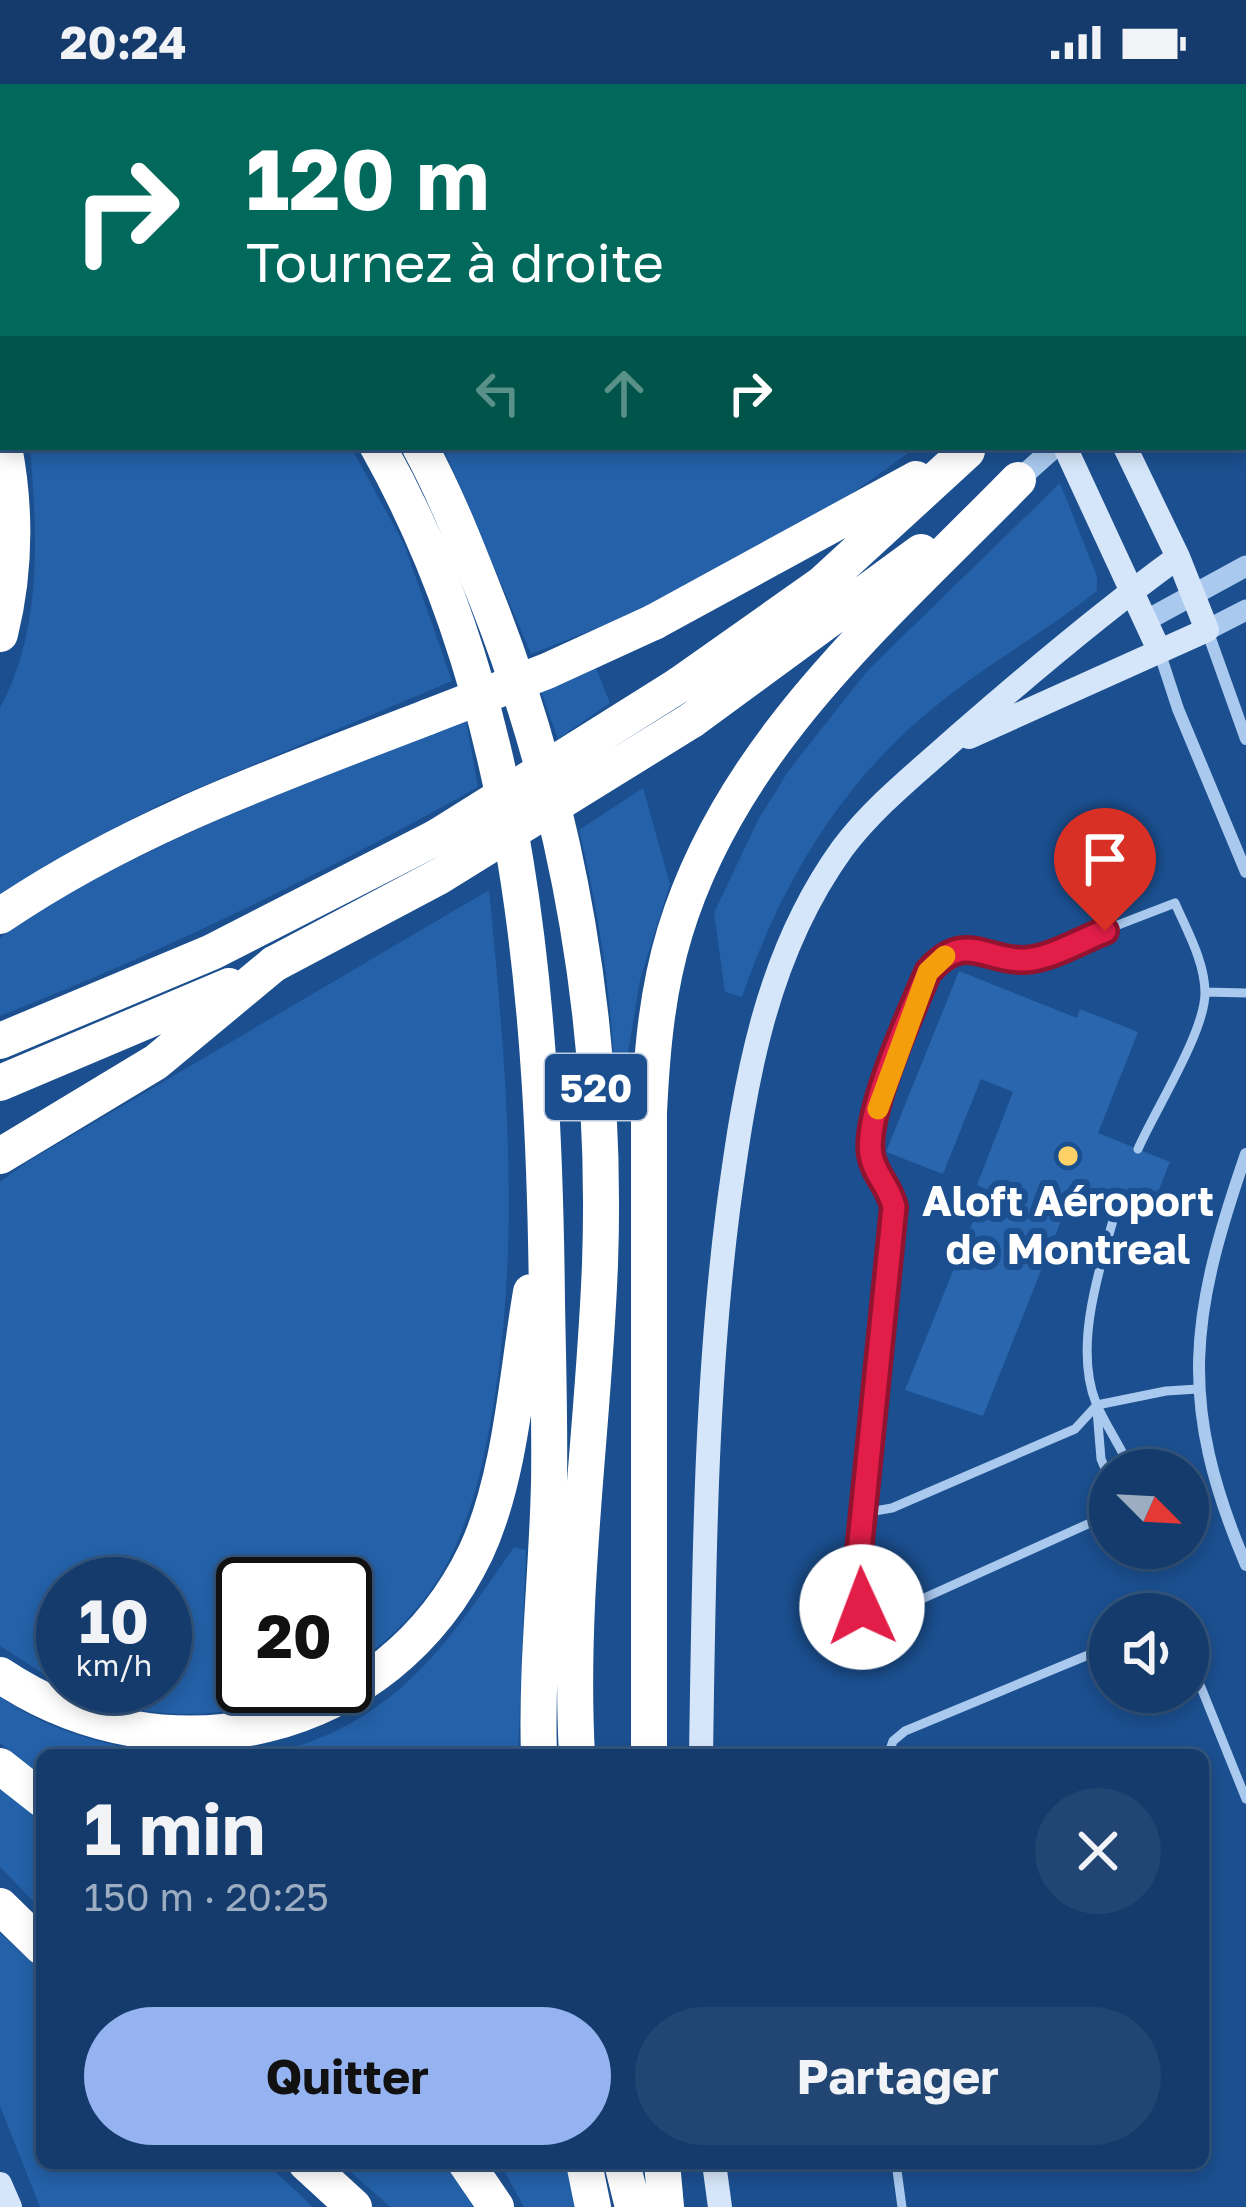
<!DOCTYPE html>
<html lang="fr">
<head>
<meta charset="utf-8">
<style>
	body { margin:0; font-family:"Golos Text",sans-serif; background:#214673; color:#f1f3f6; height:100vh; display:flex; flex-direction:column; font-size:45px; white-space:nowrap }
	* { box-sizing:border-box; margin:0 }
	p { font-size:39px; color:#9dadc1 }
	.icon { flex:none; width:66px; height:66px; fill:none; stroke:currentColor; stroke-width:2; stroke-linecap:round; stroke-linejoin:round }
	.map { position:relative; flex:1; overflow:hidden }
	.sheet { position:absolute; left:36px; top:1665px; width:1173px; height:420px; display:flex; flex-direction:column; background:#143b6b; border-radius:18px; box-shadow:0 6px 18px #0003,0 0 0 3px #33557e }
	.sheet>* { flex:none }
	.guide { position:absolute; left:0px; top:0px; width:1248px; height:366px; box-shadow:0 6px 18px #0003,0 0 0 3px #33557e; background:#00695c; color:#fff; overflow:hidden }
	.needle { width:78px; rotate:114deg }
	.tools { position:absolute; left:1089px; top:1365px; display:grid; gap:24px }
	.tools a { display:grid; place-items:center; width:120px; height:120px; border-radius:50%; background:#143b6b; box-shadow:0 6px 18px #0003,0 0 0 3px #33557e; font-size:60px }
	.speed { position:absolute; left:36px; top:1473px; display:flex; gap:24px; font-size:60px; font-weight:700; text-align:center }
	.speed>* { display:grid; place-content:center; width:156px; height:156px; border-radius:50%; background:#143b6b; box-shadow:0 6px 18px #0003,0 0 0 3px #33557e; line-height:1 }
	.speed small { font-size:30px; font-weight:400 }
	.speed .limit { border:6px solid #111; border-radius:18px; background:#fff; color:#111 }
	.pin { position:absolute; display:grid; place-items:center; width:102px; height:102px; color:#fff; margin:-123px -51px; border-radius:50% 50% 50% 0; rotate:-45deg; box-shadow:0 0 12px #0007 }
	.pin .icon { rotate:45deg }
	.me { position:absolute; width:132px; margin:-66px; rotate:358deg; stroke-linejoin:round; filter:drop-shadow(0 0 9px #0008) }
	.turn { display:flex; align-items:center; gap:42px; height:252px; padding:0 48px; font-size:54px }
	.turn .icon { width:156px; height:156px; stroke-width:2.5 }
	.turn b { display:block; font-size:84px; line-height:102px }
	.lanes { display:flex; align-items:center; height:114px; padding:0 48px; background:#0003; justify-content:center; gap:60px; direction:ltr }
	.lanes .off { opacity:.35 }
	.round { display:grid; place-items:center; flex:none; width:126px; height:126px; border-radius:63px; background:#214673 }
	.overview { display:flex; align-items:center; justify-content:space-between; height:204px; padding:0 48px }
	h1 { font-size:72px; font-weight:700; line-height:90px }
	.cta { display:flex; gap:24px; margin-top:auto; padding:24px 48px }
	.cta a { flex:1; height:138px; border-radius:72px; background:#95b2f1; color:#111; font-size:48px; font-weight:700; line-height:138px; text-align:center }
	.cta a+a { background:#214673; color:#f1f3f6 }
	.status { display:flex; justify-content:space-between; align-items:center; height:84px; padding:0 60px; background:#143b6b; direction:ltr }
	.status svg { height:33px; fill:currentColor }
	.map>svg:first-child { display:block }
</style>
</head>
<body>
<div class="status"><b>20:24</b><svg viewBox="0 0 49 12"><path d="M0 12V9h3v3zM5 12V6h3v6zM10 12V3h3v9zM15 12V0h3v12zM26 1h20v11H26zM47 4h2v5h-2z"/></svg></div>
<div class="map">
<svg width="1246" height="2123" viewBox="0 0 1246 2123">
	<rect width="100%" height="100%" fill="#1b4f8f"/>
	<path fill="#2461a8" d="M 79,0 L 780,0 L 87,3 Z
		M 30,363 L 351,363 L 404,460 L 452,597 L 165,718 L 78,763 L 0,813 L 0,624 C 43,544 37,450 30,363 Z
		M 443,363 L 917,363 L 841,417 L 647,525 L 531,570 Z
		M 1060,399 L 1097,492 L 1097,507 C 1044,549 984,582 932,625 C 840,700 780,802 742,913 L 725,908 L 714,829 L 758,736 L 789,686 L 868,586 Z
		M 596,584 L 610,619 L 558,655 L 541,608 Z
		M 466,636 L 478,703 C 322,790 166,867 0,932 L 0,854 C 46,818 99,792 151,767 C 253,717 360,677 466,636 Z
		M 643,704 L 670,800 L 640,896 L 626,981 L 627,999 L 615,1000 C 612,914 599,829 579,746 Z
		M 489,806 C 505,971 520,1132 497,1298 C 488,1359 477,1418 450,1474 C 428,1519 387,1561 345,1586 L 345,1500 L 243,1500 L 243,1602 L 313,1602 C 240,1638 137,1640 63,1602 L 165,1602 L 165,1500 L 63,1500 L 63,1602 L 0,1562 L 0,1098 L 27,1078 Z
		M 514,1463 L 526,1466 L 518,1671 L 242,1671 C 263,1667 287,1666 307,1659 C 409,1622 455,1548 514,1463 Z
		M 0,1613 C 50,1648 113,1664 172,1671 L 42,1671 L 42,1692 L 0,1659 Z
		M 0,1705 L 42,1737 L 42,1826 L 0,1783 Z
		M 0,1849 L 42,1888 L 42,2079 L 266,2079 L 313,2123 L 40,2123 L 0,2022 Z
		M 341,2079 L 448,2079 L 478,2123 L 390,2123 Z
		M 500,2079 L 568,2079 L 578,2123 L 524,2123 Z"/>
	<path fill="#2a66ad" d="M 959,887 L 1077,934 L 1080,925 L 1138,948 L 1098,1049 L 1170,1078 L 1146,1138 L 1072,1109 L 983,1332 L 905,1306 L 986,1105 L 977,1101 L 1013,1008 L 981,995 L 943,1090 L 886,1068 Z"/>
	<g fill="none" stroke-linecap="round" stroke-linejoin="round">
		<path stroke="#a9c9ee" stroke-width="9" d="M 1205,908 L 1246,909
			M 1116,1126 C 1100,1183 1073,1262 1096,1319 C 1106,1342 1121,1363 1131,1386
			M 1097,1326 L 1101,1375 L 1110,1396
			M 863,1429 L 892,1424 L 1075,1345 L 1097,1321 L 1166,1307 L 1198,1305
			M 1110,1430 L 902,1524 L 870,1528 L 857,1517 L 894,1123 L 875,1084 L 870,1055 L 902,953 L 929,888 L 940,876 L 954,868 L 970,866 L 1027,876 L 1175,819 C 1187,847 1205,878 1205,909 C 1205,948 1155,1026 1138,1065
			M 1188,1571 L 1246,1715
			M 888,1671 L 893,1657 L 905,1647 L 1110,1562
			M 896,2079 L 902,2123"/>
		<path stroke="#a9c9ee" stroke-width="12" d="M 1207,546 L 1246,655
			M 1159,567 L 1178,625 L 1246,788
			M 1246,1070 C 1190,1232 1177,1318 1246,1481"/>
		<path stroke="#a9c9ee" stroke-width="21" d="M 1245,108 L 1246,106
			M 1245,181 L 1246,180
			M 1018,396 L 1055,363
			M 1147,536 L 1246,482
			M 1207,546 L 1246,526"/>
		<path stroke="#d6e6fa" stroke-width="24" d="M 932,0 L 934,3
			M 1065,363 L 1159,566
			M 969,653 L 1207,546 L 1178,473 L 1125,363
			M 701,1671 C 704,1489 705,1307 728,1126 C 745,998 765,872 842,765 C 875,721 918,688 959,651 C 1030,589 1101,529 1178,473
			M 714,2079 L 720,2123
			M 0,2100 L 10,2123"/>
		<path stroke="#fff" stroke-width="36" d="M 875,3 L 879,0
			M 1213,3 L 1216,0
			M 0,28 L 3,29
			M 0,86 L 3,88
			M 378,363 C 523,620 544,930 547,1218 C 548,1278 550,1339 549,1399 C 547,1490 536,1581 539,1671
			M 420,363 C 446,411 466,462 486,513 C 570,725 608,952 600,1180 C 594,1343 568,1508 577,1671
			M 654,538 L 916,395
			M 0,550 C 15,489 16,425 4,363
			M 679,601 L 822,500 L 967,367
			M 692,636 L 921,468
			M 0,832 C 132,742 281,690 428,633
			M 0,957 L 212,868 L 437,753
			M 0,999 L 229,902
			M 0,1072 L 156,978 L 274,880
			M 0,1591 C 166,1702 388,1652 476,1468 C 511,1393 517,1290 531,1208
			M 649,1671 L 649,1028 C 652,967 657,907 675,848 C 732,660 885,532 1018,396
			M 0,1682 L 42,1715
			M 0,1822 L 42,1863
			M 306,2079 L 354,2123
			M 466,2079 L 496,2123
			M 584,2079 L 593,2123
			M 622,2079 L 633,2123
			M 662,2079 L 666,2123"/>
		<path stroke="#fff" stroke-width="36" d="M 428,633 L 547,587 L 654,538
			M 437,753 L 679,601
			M 274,880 L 440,792 L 692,636"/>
	</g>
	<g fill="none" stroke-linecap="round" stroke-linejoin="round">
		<defs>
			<path id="route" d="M 862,1523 L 855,1507 L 894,1123 C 890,1103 874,1090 871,1071 C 864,1030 911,928 928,888 C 965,846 984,877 1024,876 C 1050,875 1081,856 1105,847"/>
		</defs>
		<use href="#route" stroke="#92132f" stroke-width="30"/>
		<use href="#route" stroke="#e11d48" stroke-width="21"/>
		<path stroke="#f59e0b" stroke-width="21" d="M 878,1025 L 928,888 L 945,872"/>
	</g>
	<circle fill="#ffd166" stroke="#1b4f8f" stroke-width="4.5" cx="1068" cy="1072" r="12"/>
	<g text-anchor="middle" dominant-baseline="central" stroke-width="12" stroke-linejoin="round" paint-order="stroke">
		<rect fill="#1b4f8f" stroke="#bbcadd" stroke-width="3" x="545" y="970" width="102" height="66" rx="9"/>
		<g font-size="39" font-weight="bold" fill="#fff">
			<text x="596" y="1003">520</text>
		</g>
		<g font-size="42" font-weight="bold" fill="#fff" stroke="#1b4f8f">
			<text x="1068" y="1116">Aloft Aéroport<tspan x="1068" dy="48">de Montreal</tspan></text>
		</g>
	</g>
</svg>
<div class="tools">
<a><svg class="needle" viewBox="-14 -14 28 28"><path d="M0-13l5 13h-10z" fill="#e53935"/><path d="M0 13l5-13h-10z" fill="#9dadc1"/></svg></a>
<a><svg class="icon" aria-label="sound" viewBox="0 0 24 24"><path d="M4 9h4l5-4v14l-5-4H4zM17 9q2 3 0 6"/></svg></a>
</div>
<div class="speed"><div>10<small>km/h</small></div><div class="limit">20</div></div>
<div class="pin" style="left:1105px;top:847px;background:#d93025"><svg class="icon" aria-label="arrive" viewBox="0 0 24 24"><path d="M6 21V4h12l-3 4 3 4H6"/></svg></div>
<svg class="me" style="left:862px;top:1523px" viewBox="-20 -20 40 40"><circle r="19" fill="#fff"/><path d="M0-13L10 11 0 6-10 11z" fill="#e11d48"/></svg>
<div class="guide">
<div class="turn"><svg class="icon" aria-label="right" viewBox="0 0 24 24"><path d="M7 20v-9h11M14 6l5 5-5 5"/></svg><div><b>120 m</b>Tournez à droite</div></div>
<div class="lanes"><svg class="icon off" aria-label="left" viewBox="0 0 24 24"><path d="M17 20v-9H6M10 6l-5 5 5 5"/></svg><svg class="icon off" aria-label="ahead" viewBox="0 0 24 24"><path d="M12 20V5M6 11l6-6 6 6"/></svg><svg class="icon" aria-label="right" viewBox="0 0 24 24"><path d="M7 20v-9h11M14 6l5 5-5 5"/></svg></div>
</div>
<section class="sheet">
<div class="overview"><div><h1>1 min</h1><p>150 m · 20:25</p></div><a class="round"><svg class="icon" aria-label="close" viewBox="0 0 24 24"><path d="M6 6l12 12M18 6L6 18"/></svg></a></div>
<div class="cta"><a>Quitter</a><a>Partager</a></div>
</section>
</div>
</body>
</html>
